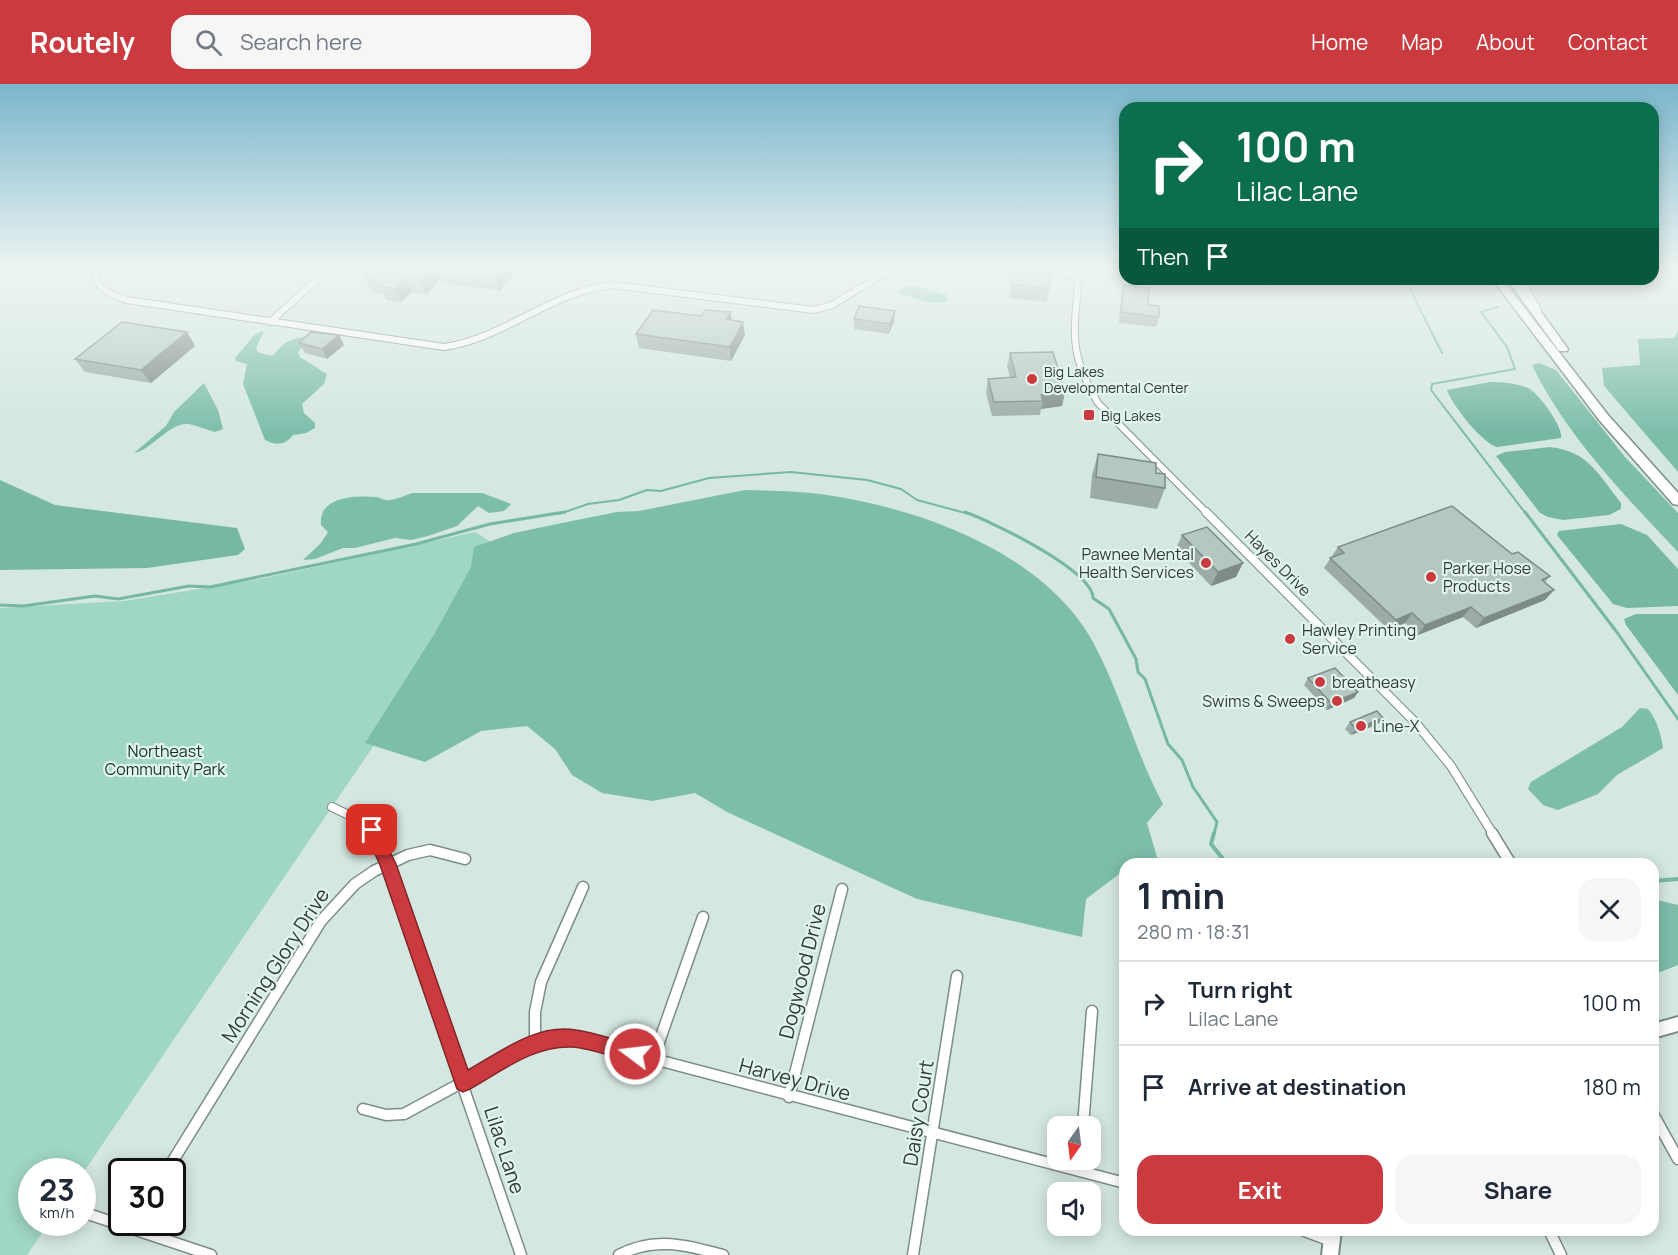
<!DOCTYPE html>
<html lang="en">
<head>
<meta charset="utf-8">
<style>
	body { margin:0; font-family:Manrope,sans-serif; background:#f6f6f7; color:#1f2937; height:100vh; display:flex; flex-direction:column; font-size:22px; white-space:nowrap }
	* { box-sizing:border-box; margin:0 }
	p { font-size:20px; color:#747a83 }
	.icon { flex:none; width:33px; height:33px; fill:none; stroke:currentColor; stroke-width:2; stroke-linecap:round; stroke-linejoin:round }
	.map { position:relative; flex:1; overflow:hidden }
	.sheet { position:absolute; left:1119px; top:774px; width:540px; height:378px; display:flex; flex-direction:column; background:#fff; border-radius:18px; box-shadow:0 3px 15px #0003 }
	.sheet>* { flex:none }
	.banner { position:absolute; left:1119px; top:18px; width:540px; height:183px; border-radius:18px; box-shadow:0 3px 15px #0003; background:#0b6e4f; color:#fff; overflow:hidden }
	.needle { width:39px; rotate:194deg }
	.tools { position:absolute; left:1047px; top:1032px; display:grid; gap:12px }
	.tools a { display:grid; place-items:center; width:54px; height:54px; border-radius:12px; background:#fff; box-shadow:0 3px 15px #0003; font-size:30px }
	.speed { position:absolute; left:18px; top:1074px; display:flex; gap:12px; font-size:30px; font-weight:700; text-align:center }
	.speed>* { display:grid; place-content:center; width:78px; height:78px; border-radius:50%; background:#fff; box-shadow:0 3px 15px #0003; line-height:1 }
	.speed small { font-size:15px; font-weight:400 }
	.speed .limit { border:3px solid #111; border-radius:9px; background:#fff; color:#111 }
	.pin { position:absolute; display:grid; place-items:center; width:51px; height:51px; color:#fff; margin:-26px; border-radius:12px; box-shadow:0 3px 9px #0006 }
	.me { position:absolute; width:66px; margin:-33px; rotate:285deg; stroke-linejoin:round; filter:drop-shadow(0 0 4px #0008) }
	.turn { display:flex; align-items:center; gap:21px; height:126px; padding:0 18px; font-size:27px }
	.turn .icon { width:78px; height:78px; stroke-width:2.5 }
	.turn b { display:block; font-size:42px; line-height:51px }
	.then { display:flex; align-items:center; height:57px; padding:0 18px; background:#0003; gap:12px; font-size:22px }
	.round { display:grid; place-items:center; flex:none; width:63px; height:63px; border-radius:18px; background:#f6f6f7 }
	.overview { display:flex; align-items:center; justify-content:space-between; height:102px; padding:0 18px }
	h1 { font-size:36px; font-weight:700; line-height:45px }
	.primary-button { display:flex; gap:12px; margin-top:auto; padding:12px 18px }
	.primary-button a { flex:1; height:69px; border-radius:18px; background:#ca3a3f; color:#fff; font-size:24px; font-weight:700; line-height:69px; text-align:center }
	.primary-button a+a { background:#f6f6f7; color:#1f2937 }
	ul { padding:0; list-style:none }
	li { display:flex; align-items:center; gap:18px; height:84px; padding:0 18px; border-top:2px solid #e0e1e3 }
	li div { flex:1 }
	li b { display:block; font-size:22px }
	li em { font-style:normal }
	header { display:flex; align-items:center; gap:36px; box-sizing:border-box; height:84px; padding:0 30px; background:#ca3a3f; color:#fff }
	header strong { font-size:28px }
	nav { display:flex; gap:33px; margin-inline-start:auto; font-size:21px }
	.search { width:420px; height:54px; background:#f6f6f7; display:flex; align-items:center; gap:15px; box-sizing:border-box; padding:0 21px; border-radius:18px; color:#747a83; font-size:22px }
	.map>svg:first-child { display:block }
</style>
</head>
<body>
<header>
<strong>Routely</strong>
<div class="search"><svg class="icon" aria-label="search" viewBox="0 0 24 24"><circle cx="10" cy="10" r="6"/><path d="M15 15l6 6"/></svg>Search here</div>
<nav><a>Home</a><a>Map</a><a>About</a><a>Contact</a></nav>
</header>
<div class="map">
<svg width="1678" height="1171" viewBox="0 0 1678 1171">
	<rect width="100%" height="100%" fill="#d4e7e0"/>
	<path fill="#9fd6c5" d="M 475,448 L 506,467 L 83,1089 L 32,1088 L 32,1138 L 49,1139 L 27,1171 L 0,1171 L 0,524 L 124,517 L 260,495 Z"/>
	<path fill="#7dbeab" d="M 912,201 L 947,211 L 947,218 L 926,218 L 898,209 L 902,203 Z
		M 264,247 L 256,264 L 258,268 C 279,276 272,268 287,258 C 293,254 304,253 311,252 L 298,268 L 300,273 L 327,290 L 324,300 L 302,320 L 304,329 L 315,339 L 315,344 L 306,349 L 293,351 C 286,361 276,362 265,356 L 243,300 L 247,280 L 236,277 L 235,274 L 255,250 Z
		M 1678,247 L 1678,388 L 1604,302 L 1602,284 L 1640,281 L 1638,255 L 1674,254 Z
		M 1539,279 L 1556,286 L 1625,373 L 1678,429 L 1678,468 C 1626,413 1565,350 1532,281 Z
		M 204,299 L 218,326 L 223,345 L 215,348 C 206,346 197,341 188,340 C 169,338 152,366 134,369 L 166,342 L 174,328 Z
		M 745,406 C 772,407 800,407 827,411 C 922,425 1044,469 1093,558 C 1121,610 1135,668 1163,720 L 1147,739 L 1159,780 L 1125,780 L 1125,790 L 1122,788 L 1086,815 L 1082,853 L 917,815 L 727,728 L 695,709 L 652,717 L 602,709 L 572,691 L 555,665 L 527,642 L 481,647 L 425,678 L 365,659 L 435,549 L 471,483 L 474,463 L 514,449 L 567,438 L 617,428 L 639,427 Z
		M 413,409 L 482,409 L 511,420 L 504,427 L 489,429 L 478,422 L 457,442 L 428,452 L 411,456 L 395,454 L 355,464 L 343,464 L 315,475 L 303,476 L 321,459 L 328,448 L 321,441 C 318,413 354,411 376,413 C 381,414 385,417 390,416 C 398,415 406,411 413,409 Z
		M 1640,624 L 1648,625 C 1657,636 1661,650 1663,664 L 1617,691 L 1598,710 L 1558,726 L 1543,721 L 1528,705 L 1531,698 L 1622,643 Z
		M 1653,815 L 1678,821 L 1678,881 L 1653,891 Z"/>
	<path fill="#77b8a5" d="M 1490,298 C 1503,298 1515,299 1528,304 C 1538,308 1564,344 1561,354 L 1497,363 C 1482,359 1452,321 1447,306 Z
		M 1550,363 C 1588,367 1599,391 1621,419 L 1621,425 L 1609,431 L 1563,436 L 1548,433 L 1540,429 L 1496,372 L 1505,368 Z
		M 0,396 L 55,421 L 237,444 L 245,465 L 238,471 L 147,484 L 0,486 Z
		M 1621,440 L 1647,451 L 1678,485 L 1678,522 L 1627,524 L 1613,520 L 1557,451 L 1559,447 Z
		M 1636,530 L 1678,530 L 1678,611 L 1626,541 L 1624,535 Z"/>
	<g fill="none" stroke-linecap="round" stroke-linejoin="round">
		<path stroke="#77b8a5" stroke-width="2" d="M 1405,195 L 1442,269
			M 1498,223 L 1481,228 L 1507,263 L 1515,285 L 1432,300 L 1431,306 L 1526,430
			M 559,430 L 588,420 L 619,416 L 647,406 L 661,407 L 709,394 L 791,388 L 867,396 L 901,405 L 917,416 L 969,430"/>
		<path stroke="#77b8a5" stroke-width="3" d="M 965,428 C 990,437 1093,486 1093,514 L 1109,525 L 1136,575 L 1138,588 L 1145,595 L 1168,660 L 1182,676 L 1193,703 L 1217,738 L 1214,750
			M 1525,428 L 1616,547 L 1678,635
			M 0,521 L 23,522 L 95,512 L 118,515 L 189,502 L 210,503 L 416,460 L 490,440 L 565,428"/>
		<path stroke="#77b8a5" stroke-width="4" d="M 1214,749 L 1211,760 L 1227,780
			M 1653,797 L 1678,795"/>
		<defs>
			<path id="street-far2" d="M 95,185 C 92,204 112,211 127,216 L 444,263 C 506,254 551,207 613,201 L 814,226 L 832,221 L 892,185
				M 1030,185 L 1079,191
				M 1079,185 C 1076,245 1065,263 1098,319 L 1208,430
				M 1520,195 L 1538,226
				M 270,238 L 329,185"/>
			<path id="street-far1" d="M 1206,428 L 1415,638 L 1451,682 L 1493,750
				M 332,723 L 359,736 L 373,750"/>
			<path id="street" d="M 372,749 L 379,758 L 521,1171
				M 1492,749 L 1511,780
				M 535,959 L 535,928 L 541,898 L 583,803
				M 653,975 L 703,833
				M 789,1013 L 842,805
				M 363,1025 L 386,1031 L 404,1030 L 535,959 L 574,954 L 1125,1099
				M 1653,1030 L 1678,1075
				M 1083,1042 L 1092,927
				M 1079,1087 L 1080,1076
				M 166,1088 L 321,837 L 355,800 L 374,787 L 408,771 L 430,766 L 465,775
				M 82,1128 L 211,1171
				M 1302,1146 L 1331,1157
				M 1549,1146 L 1561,1171
				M 619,1171 C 654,1152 687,1161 723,1171
				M 913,1171 L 957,892"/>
			<path id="secondary" d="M 1678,933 L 1678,947 L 1653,954 L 1653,940 Z
				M 1325,1146 L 1341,1146 L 1338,1171 L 1322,1171 Z"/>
			<path id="highway" d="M 1492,195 L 1502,195 L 1608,331 L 1678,409 L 1678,421 L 1673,420 L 1600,337 Z
				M 1507,195 L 1517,195 L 1568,265 L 1567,267 L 1559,267 Z"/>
		</defs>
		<use href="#street-far2" stroke="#7c8d87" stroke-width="8"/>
		<use href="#street-far1" stroke="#7c8d87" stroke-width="10"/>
		<use href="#street" stroke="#7c8d87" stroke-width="13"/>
		<use href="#secondary" stroke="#7c8d87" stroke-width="4"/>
		<use href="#highway" stroke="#7c8d87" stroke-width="3"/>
		<use href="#street-far2" stroke="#fff" stroke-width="6"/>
		<use href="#street-far1" stroke="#fff" stroke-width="8"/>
		<use href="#street" stroke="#fff" stroke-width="10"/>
		<use href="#secondary" fill="#fff" fill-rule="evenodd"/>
		<use href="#highway" fill="#fff" fill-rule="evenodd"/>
	</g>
	<path fill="#9caba6" d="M 268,185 L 287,185 L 283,188 L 268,186 Z
		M 366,185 L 514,185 L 515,188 L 500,207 L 438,198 L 426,211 L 412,208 L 401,218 L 386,216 L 383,210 L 372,208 L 362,189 Z
		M 1014,185 L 1049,205 L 1047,218 L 1009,214 Z
		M 1300,195 L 1321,195 L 1319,201 L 1302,200 Z
		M 1124,201 L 1148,221 L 1159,233 L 1156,243 L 1119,239 L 1121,211 Z
		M 895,227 L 894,237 L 889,250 L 854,245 L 854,235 Z
		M 732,236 L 745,251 L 731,277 L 639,264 L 636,250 Z
		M 187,248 L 195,262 L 151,299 L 85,288 L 75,275 Z
		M 339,251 L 344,261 L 327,275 L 305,269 L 299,259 Z
		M 1010,269 L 1065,308 L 1062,322 L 1041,325 L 1040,331 L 992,332 L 986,309 L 988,295 L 1010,293 L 1007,283 Z
		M 1098,370 L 1156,389 L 1165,404 L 1157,425 L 1090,414 L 1092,391 Z
		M 1182,451 L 1236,493 L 1211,502 L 1176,465 Z
		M 1338,463 L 1512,470 L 1550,492 L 1545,498 L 1545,516 L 1476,544 L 1463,533 L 1418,551 L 1405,539 L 1389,546 L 1324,484 Z
		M 1308,594 L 1358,608 L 1354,614 L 1327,626 L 1304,601 Z
		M 1383,634 L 1378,640 L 1351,651 L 1345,645 L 1350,638 Z"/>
	<path fill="#7f8b87" d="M 433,185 L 438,198 L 426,211 L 421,197 Z
		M 503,185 L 514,185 L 515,188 L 500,207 L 496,193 Z
		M 406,195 L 412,208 L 401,218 L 396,205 Z
		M 895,227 L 894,237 L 889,250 L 890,240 Z
		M 731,228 L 732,242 L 726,235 Z
		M 743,238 L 745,251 L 731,277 L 730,263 Z
		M 187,248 L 195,262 L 151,299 L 141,286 Z
		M 339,251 L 344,261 L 327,275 L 322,265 Z
		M 1065,308 L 1062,322 L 1041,325 L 1043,317 L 1041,311 Z
		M 1243,479 L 1236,493 L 1211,502 L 1218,488 Z
		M 1554,506 L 1545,516 L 1476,544 L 1484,534 Z
		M 1471,523 L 1463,533 L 1418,551 L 1425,541 Z
		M 1412,529 L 1405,539 L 1389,546 L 1396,536 Z
		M 1358,608 L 1354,614 L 1327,626 L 1331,619 Z
		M 1383,634 L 1378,640 L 1351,651 L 1356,645 Z"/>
	<path fill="#b5c7c1" stroke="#7f8b87" stroke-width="1.5" d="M 366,185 L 433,185 L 421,197 L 406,195 L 396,205 L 380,202 L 385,198 L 366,195 L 371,190 L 362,189 Z
		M 437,185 L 503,185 L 496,193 Z
		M 1014,185 L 1042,185 L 1052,186 L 1049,205 L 1011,200 Z
		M 1124,201 L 1149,204 L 1148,221 L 1159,222 L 1159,233 L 1121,228 Z
		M 859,222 L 895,227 L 890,240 L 854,235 Z
		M 653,226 L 701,232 L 705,226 L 731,228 L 726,235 L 743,238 L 730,263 L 636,250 Z
		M 122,238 L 187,248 L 141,286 L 75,275 Z
		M 311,248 L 339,251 L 322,265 L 299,259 Z
		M 1053,268 L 1065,308 L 1041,311 L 1043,317 L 994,318 L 988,295 L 1016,293 L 1010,269 Z
		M 1098,370 L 1156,379 L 1156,389 L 1165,390 L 1165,404 L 1096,393 Z
		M 1452,422 L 1512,470 L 1518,468 L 1550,492 L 1542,496 L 1554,506 L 1484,534 L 1471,523 L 1425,541 L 1412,529 L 1396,536 L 1330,474 L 1344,469 L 1338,463 Z
		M 1207,443 L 1243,479 L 1218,488 L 1182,451 Z
		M 1335,584 L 1358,608 L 1331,619 L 1308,594 Z
		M 1377,627 L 1383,634 L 1356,645 L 1350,638 Z"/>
	<linearGradient id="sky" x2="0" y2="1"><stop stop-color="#7bb6cd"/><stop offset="0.53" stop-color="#ecf4f1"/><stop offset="1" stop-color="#ecf4f1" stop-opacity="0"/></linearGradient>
	<rect width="1678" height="349" fill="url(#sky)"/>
	<path fill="#ca3a3f" stroke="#832629" stroke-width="1.5" d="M 372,739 L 377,741 L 396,780 L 468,986 C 500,968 537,939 576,946 C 596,949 615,956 635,961 L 641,964 L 644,970 L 641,977 L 635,979 C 615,974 592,964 571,963 C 533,962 502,987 470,1005 L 463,1008 L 457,1005 L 380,781 L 364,746 L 366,741 Z"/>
	<g fill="#ca3a3f" stroke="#e1f4ee" stroke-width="2">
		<circle cx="1032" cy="295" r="6"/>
		<rect x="1083" y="325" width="12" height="12" rx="3"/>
		<circle cx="1206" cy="479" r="6"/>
		<circle cx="1431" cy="493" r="6"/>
		<circle cx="1290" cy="555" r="6"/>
		<circle cx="1320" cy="598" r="6"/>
		<circle cx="1337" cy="617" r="6"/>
		<circle cx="1361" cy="642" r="6"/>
	</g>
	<g text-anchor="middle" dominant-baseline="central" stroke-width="4.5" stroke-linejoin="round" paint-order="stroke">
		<g font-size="14" fill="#333b38" stroke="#e1f4ee" text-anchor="start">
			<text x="1044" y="287">Big Lakes<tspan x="1044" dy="16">Developmental Center</tspan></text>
			<text x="1101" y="331">Big Lakes</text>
		</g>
		<g font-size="16" fill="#333b38" stroke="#e1f4ee" text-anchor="start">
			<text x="1194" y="470" text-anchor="end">Pawnee Mental<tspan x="1194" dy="18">Health Services</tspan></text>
			<text x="1443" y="484">Parker Hose<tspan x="1443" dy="18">Products</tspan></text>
			<text x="1302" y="546">Hawley Printing<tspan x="1302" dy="18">Service</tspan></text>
			<text x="1332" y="598">breatheasy</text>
			<text x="1325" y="617" text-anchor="end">Swims &amp; Sweeps</text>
			<text x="1373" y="642">Line-X</text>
		</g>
		<g font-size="16" fill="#333b38" stroke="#e1f4ee">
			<text transform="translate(1278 479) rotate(45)">Hayes Drive</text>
		</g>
		<g font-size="16" fill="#123229" stroke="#e1f4ee">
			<text x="165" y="667">Northeast<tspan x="165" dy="18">Community Park</tspan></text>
		</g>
		<g font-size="20" fill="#333b38" stroke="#e1f4ee">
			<text transform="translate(275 881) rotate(-57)">Morning Glory Drive</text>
			<text transform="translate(802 887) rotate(-76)">Dogwood Drive</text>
			<text transform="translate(795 995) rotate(15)">Harvey Drive</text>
			<text transform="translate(918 1029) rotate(-81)">Daisy Court</text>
			<text transform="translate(505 1066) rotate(72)">Lilac Lane</text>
		</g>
	</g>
</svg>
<div class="tools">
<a><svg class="needle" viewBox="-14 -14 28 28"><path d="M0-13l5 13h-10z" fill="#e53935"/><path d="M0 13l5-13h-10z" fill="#747a83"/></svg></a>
<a><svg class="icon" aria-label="sound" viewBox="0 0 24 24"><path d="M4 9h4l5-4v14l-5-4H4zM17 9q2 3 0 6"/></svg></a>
</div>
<div class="speed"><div>23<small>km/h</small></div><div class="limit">30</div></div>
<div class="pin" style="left:372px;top:746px;background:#d93025"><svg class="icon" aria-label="arrive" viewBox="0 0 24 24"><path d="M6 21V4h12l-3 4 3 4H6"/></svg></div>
<svg class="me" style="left:635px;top:970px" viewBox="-20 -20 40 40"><circle r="17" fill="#ca3a3f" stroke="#fff" stroke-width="3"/><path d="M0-11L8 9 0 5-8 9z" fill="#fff"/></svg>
<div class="banner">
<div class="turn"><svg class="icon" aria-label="right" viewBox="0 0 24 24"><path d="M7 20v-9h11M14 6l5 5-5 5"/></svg><div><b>100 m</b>Lilac Lane</div></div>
<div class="then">Then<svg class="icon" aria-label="arrive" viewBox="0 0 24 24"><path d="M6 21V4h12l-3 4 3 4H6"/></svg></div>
</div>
<section class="sheet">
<div class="overview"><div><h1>1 min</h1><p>280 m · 18:31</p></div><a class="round"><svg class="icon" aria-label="close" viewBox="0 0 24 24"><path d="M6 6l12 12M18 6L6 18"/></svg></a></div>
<ul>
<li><svg class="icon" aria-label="right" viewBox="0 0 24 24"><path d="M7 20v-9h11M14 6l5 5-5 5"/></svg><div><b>Turn right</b><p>Lilac Lane</p></div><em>100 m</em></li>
<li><svg class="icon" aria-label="arrive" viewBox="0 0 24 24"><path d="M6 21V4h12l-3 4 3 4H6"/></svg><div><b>Arrive at destination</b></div><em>180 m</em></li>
</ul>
<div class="primary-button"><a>Exit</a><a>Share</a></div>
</section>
</div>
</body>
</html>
